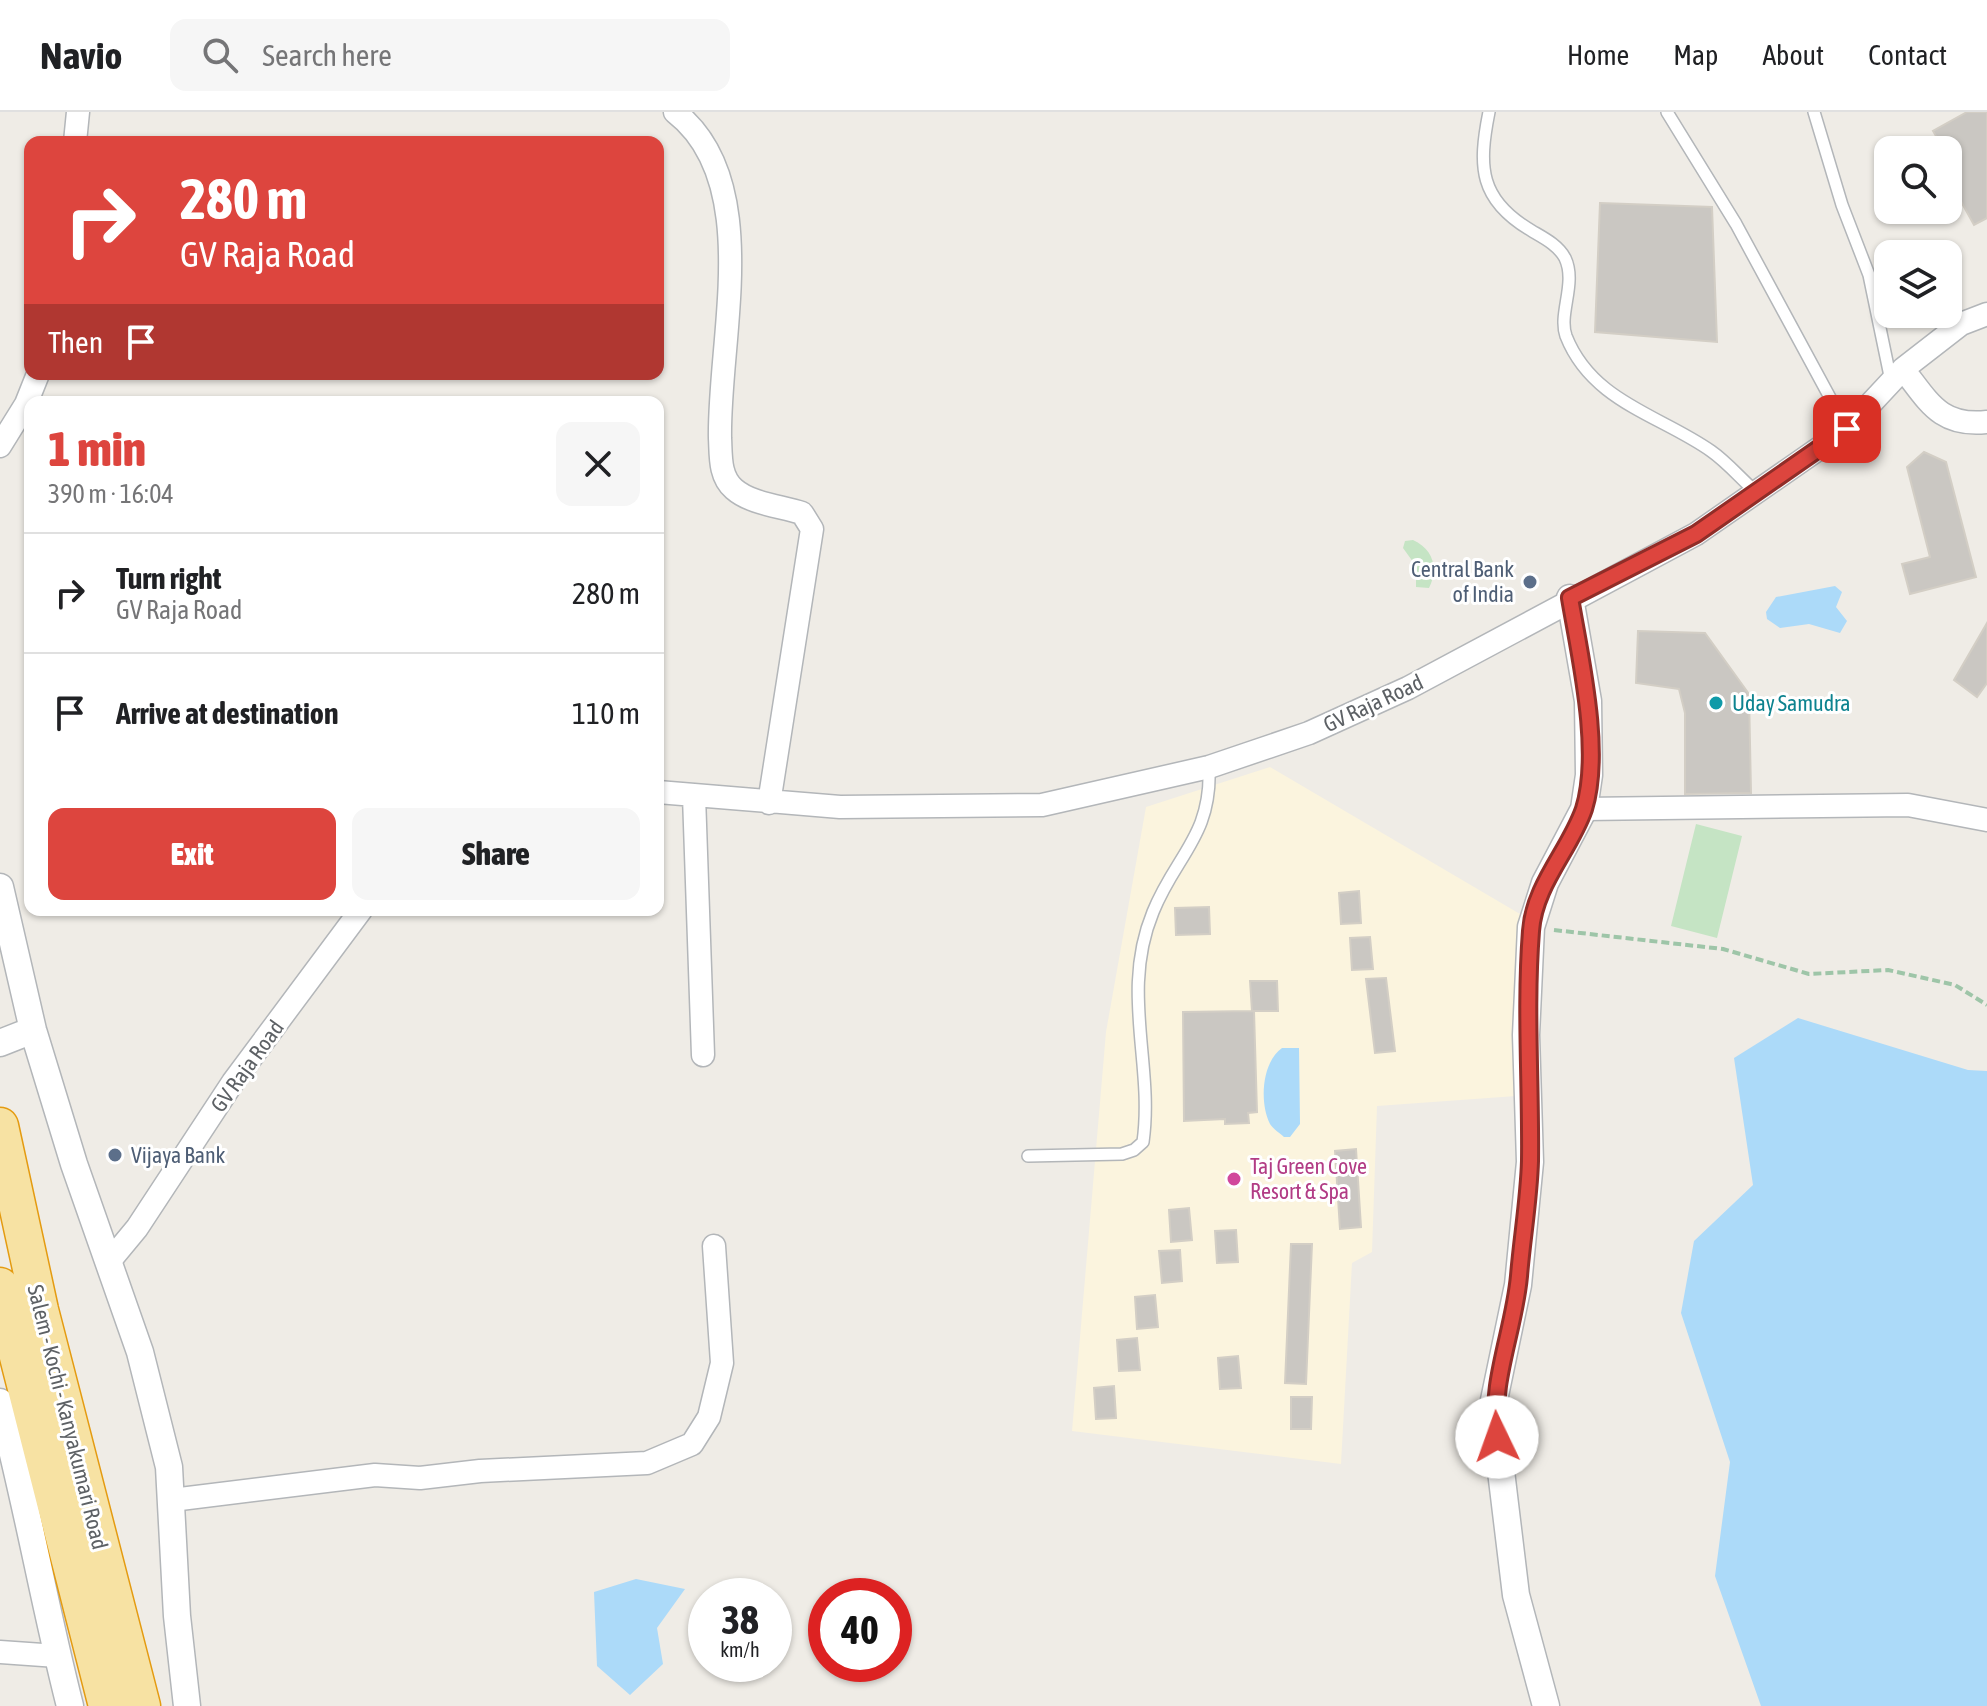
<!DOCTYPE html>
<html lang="en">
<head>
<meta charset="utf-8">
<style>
	body { margin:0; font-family:"Asap Condensed",sans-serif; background:#f6f6f6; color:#202124; height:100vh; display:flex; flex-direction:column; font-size:30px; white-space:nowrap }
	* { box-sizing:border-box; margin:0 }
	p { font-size:26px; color:#757577 }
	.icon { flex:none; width:44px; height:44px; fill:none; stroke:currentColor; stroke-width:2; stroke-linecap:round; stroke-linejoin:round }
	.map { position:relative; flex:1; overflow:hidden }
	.sheet { position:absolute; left:24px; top:284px; width:640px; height:520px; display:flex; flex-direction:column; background:#fff; border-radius:16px; box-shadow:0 2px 6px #0004 }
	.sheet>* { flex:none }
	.hud { position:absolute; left:24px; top:24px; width:640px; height:244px; border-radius:16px; box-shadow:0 2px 6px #0004; background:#dd453e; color:#fff; overflow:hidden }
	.controls { position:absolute; left:1874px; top:24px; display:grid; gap:16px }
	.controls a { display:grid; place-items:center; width:88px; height:88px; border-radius:16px; background:#fff; box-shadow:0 2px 6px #0004; font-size:40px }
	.speed { position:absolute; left:688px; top:1466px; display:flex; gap:16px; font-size:40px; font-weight:700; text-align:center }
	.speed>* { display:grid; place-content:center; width:104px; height:104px; border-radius:50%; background:#fff; box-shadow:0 2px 6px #0004; line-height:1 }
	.speed small { font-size:20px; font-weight:400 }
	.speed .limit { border:12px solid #d22; background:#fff; color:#111 }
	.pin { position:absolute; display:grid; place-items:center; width:68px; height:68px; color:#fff; margin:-34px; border-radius:16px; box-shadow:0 4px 12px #0006 }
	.me { position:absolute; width:88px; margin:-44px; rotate:357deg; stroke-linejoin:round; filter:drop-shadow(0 0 6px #0008) }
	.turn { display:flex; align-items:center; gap:28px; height:168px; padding:0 24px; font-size:36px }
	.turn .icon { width:104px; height:104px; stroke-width:2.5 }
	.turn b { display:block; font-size:56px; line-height:68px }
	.then { display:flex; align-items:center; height:76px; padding:0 24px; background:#0003; gap:16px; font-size:30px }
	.round { display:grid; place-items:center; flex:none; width:84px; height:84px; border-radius:16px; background:#f6f6f6 }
	.head { display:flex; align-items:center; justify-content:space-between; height:136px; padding:0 24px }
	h1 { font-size:48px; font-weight:800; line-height:60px; color:#dd453e }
	.cta { display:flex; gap:16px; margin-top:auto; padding:16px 24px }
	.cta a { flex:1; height:92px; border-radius:16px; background:#dd453e; color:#fff; font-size:32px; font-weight:800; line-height:92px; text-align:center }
	.cta a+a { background:#f6f6f6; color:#202124 }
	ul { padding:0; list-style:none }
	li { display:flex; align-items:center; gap:24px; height:120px; padding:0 24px; border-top:2px solid #e0e0e0 }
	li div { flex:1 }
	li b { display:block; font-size:30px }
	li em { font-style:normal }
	header { display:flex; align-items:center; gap:48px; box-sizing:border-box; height:112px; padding:0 40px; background:#fff; border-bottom:2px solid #e0e0e0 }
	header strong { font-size:38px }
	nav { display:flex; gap:44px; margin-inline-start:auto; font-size:28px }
	.search { width:560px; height:72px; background:#f6f6f6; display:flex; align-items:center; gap:20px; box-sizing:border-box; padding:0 28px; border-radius:16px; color:#757577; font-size:30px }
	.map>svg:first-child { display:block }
</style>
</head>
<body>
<header>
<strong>Navio</strong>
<div class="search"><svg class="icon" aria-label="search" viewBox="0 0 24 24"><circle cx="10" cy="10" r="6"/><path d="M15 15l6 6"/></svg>Search here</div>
<nav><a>Home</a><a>Map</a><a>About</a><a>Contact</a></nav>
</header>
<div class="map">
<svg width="1987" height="1594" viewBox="0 0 1987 1594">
	<rect width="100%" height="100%" fill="#efece6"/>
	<path fill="#fbf4de" d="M 1270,655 L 1520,802 L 1516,984 L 1377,994 L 1372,1140 L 1352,1151 L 1341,1352 L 1072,1319 L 1106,920 L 1146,695 Z"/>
	<path fill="#c5e4c4" d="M 1413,428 C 1433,437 1439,456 1429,476 L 1416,475 L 1416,454 L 1403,436 L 1405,429 Z
		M 1696,712 L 1742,724 L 1717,826 L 1671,814 Z"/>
	<path fill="#acdaf9" d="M 1835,474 L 1842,480 L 1836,495 L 1847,509 L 1840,521 L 1809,512 L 1780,516 L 1767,507 L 1766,500 L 1776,485 Z
		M 1798,906 L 1968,958 L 1987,959 L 1987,1594 L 1761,1594 L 1715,1464 L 1730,1350 L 1681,1201 L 1694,1129 L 1753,1073 L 1734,946 Z
		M 1282,936 L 1299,936 L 1300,1012 L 1290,1025 L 1284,1025 C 1280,1021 1273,1017 1270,1012 C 1259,990 1262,950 1282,936 Z
		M 636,1467 L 685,1477 L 657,1516 L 663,1552 L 630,1583 L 597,1554 L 594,1480 Z"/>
	<path fill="#cac7c2" stroke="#d3cec5" stroke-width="2" d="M 1967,0 L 1987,0 L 1987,106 L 1974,113 L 1948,66 L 1948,38 L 1944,38 L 1933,19 Z
		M 1600,91 L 1712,95 L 1717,230 L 1595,220 Z
		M 1924,340 L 1946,350 L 1976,465 L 1910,482 L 1902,452 L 1930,445 L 1907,355 Z
		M 1987,511 L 1987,571 L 1977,585 L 1954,568 Z
		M 1638,519 L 1705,521 L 1749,582 L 1751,681 L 1685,682 L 1685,601 L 1679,577 L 1636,571 Z
		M 1359,779 L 1361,811 L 1341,812 L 1339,781 Z
		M 1209,795 L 1210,822 L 1176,823 L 1175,796 Z
		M 1370,825 L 1373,857 L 1352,858 L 1350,826 Z
		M 1386,866 L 1395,939 L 1375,941 L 1366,867 Z
		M 1250,869 L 1277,869 L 1278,899 L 1254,899 L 1257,1000 L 1248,1001 L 1249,1011 L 1225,1012 L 1225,1007 L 1184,1009 L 1183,900 L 1252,899 Z
		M 1356,1037 L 1361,1115 L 1340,1117 L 1335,1039 Z
		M 1189,1096 L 1192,1128 L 1171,1130 L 1169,1098 Z
		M 1236,1118 L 1238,1150 L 1217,1151 L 1215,1119 Z
		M 1291,1132 L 1312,1132 L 1306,1272 L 1285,1271 Z
		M 1180,1138 L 1182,1169 L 1162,1171 L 1159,1139 Z
		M 1155,1183 L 1158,1215 L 1137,1217 L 1135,1185 Z
		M 1137,1226 L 1140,1258 L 1119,1259 L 1117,1228 Z
		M 1238,1244 L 1241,1276 L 1220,1277 L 1218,1246 Z
		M 1114,1274 L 1116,1306 L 1096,1307 L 1094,1276 Z
		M 1291,1285 L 1312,1285 L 1311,1317 L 1291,1317 Z"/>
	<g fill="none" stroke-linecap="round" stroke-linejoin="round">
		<defs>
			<path id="service" d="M 1489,0 C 1478,55 1479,88 1532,119 C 1544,126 1558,133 1565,146 C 1577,171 1558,202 1566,224 C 1592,290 1660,303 1711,339 C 1727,350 1741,367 1756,380
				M 1667,0 L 1736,112 L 1847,317
				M 1814,0 L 1842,93 L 1869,163 L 1891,269
				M 1028,1044 L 1122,1042 L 1134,1038 L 1143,1030 C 1154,952 1120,880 1153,800 C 1176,743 1212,724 1209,655"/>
			<path id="minor" d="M 675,0 C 764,69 718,227 720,326 C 721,343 719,364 734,377 C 751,392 781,394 802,401 L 812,417 L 769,691
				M 75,30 L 78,0
				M 1903,257 C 1929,290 1940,315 1987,310
				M 0,334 L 26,292 L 38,262
				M 658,680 L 840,695 L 1042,693 L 1209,655 L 1309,621 L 1408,576 L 1696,422 L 1847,317 L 1903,257 L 1961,212 L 1987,202
				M 694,684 L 703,943
				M 1584,697 L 1908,693 L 1987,708
				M 108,1151 L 137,1116 L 233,970 L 361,798
				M 172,1388 L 375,1363 L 420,1366 L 480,1359 L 647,1351 L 692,1332 L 709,1305 L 722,1251 L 714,1134
				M 0,1540 L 57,1544"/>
			<path id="tertiary" d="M 0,775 L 33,918 L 74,1052 L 140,1240 L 169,1355 L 177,1504 L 187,1594
				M 0,931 L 33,918
				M 0,1290 C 27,1391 44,1493 70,1594
				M 1546,1594 L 1516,1483 L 1493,1293 L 1518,1173 L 1530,1050 L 1526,923 L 1531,815 L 1545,771 L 1584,697 L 1589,663 L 1588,589 L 1570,486"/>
			<path id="trunk" d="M 0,1014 L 40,1198 L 142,1594
				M 0,1174 L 107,1594"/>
		</defs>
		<use href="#service" stroke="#b3b6b9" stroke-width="14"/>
		<use href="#minor" stroke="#b3b6b9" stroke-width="25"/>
		<use href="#tertiary" stroke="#b3b6b9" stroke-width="29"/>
		<use href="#trunk" stroke="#e49b11" stroke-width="39"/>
		<path stroke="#9ec5a8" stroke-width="4" stroke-dasharray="8 4" stroke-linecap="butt" d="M 1554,818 L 1723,837 L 1809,862 L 1888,858 L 1955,873 L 1987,893"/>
		<use href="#service" stroke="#fff" stroke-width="11"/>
		<use href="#minor" stroke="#fff" stroke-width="22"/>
		<use href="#tertiary" stroke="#fff" stroke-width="26"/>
		<use href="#trunk" stroke="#f7e2a3" stroke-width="36"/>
	</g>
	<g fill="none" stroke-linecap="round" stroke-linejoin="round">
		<defs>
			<path id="route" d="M 1497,1325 C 1490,1269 1514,1219 1519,1164 C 1522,1126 1529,1087 1530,1049 C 1531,972 1525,896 1531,819 C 1534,773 1570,738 1584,697 C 1602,639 1580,545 1570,486 L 1696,422 L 1847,317"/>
		</defs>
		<use href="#route" stroke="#902d28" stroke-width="20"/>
		<use href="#route" stroke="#dd453e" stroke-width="14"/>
	</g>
	<g fill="#5c6f8a" stroke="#fff" stroke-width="3">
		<circle cx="1530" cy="470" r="8"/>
		<circle cx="115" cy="1043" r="8"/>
	</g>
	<circle fill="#0f9aa8" stroke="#fff" stroke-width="3" cx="1716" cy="591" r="8"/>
	<circle fill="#d1479c" stroke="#fff" stroke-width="3" cx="1234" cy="1067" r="8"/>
	<g text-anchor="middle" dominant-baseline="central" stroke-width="6" stroke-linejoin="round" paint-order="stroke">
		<g font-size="22" fill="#4e5e75" stroke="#fff" text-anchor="end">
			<text x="1514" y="457">Central Bank<tspan x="1514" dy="25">of India</tspan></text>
			<text x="131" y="1043" text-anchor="start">Vijaya Bank</text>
		</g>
		<g font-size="22" fill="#5d6165" stroke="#fff">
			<text transform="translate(1373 591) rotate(-25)">GV Raja Road</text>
			<text transform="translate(247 954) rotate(-54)">GV Raja Road</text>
			<text transform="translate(68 1305) rotate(76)">Salem - Kochi - Kanyakumari Road</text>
		</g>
		<g font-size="22" fill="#0d838f" stroke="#fff" text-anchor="start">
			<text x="1732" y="591">Uday Samudra</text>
		</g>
		<g font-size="22" fill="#b23c85" stroke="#fff" text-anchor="start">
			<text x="1250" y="1054">Taj Green Cove<tspan x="1250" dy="25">Resort &amp; Spa</tspan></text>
		</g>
	</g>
</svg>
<div class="controls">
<a><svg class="icon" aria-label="search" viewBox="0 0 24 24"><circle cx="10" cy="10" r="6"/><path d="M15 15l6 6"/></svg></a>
<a><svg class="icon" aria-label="layers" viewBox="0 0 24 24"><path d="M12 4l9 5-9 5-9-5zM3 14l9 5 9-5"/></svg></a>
</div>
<div class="speed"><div>38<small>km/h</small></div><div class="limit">40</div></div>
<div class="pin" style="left:1847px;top:317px;background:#d93025"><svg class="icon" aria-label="arrive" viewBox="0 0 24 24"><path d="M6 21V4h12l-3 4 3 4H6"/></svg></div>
<svg class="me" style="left:1497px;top:1325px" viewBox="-20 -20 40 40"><circle r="19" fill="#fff"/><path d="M0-13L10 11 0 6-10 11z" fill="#dd453e"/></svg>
<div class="hud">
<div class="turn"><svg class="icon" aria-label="right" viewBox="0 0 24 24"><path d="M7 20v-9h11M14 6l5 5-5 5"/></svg><div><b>280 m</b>GV Raja Road</div></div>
<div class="then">Then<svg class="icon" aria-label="arrive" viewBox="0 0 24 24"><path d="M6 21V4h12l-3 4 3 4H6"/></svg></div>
</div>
<section class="sheet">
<div class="head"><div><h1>1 min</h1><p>390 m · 16:04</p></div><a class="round"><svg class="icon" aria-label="close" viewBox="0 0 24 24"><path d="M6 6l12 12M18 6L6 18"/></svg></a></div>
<ul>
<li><svg class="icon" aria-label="right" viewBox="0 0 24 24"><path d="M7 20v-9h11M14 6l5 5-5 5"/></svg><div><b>Turn right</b><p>GV Raja Road</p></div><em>280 m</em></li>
<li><svg class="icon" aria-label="arrive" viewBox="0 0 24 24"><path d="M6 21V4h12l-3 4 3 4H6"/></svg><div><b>Arrive at destination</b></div><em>110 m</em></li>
</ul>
<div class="cta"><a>Exit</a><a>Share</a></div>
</section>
</div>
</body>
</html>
